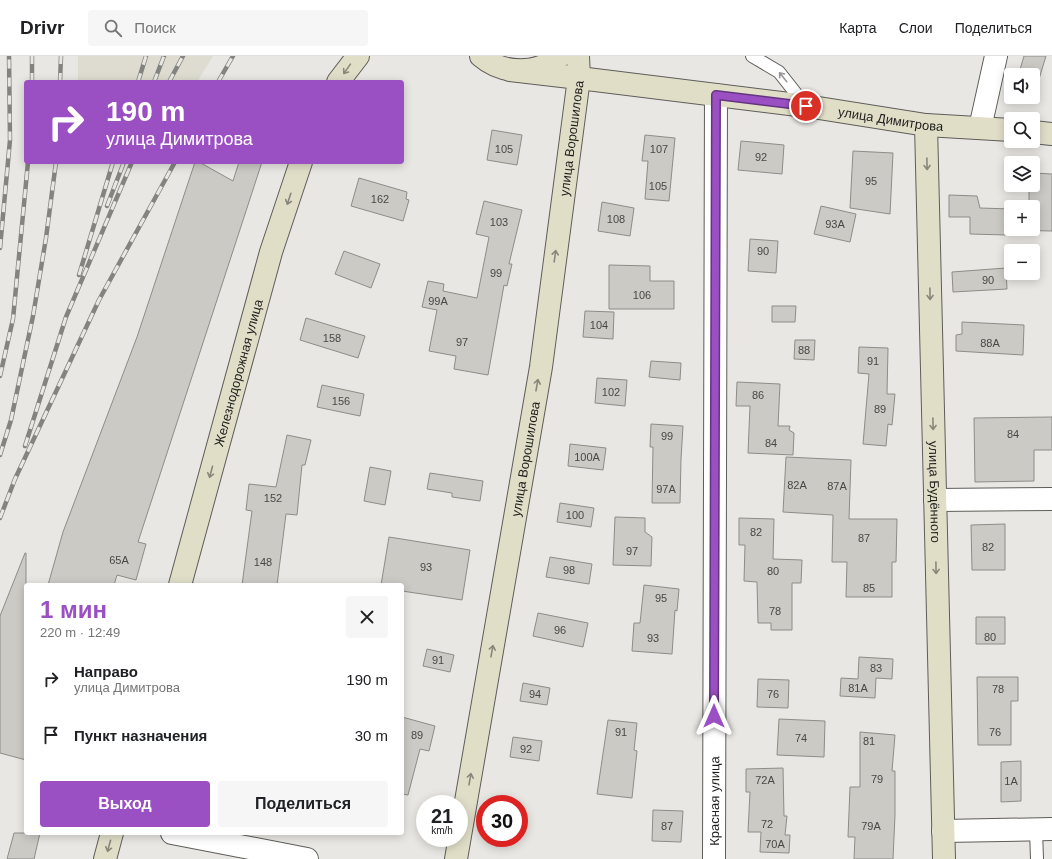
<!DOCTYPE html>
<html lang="ru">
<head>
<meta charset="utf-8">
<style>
	body { margin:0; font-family:Arial,sans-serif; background:#f6f6f6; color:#202124; height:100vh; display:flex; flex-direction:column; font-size:15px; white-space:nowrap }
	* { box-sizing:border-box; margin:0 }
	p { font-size:13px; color:#757577 }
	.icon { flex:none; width:22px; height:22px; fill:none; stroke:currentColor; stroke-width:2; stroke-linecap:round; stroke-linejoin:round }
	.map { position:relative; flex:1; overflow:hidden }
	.panel { position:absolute; left:24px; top:527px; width:380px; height:252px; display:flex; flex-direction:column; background:#fff; border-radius:4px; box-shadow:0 2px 10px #0003 }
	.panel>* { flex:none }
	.top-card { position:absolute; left:24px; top:24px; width:380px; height:84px; border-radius:4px; box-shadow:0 2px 10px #0003; background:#9a50c3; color:#fff; overflow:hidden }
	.buttons { position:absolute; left:1004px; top:12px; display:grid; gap:8px }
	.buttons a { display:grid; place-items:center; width:36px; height:36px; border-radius:4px; background:#fff; box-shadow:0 2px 10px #0003; font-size:20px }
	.speed { position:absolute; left:416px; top:739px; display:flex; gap:8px; font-size:20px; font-weight:700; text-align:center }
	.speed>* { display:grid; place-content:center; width:52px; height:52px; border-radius:50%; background:#fff; box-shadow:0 2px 10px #0003; line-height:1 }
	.speed small { font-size:10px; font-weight:400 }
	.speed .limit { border:6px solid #d22; background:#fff; color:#111 }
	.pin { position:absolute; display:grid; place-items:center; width:34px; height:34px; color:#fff; margin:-17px; border:2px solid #fff; border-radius:50%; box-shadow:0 1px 4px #0007 }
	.me { position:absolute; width:44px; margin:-22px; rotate:0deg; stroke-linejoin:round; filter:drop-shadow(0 0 3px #0008) }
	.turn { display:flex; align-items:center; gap:14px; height:84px; padding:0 16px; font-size:18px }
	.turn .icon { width:52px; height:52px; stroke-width:2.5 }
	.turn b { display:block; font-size:28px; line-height:34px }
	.round { display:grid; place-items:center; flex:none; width:42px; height:42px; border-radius:4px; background:#f6f6f6 }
	.overview { display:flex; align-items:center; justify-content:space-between; height:68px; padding:0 16px }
	h1 { font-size:24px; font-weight:800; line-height:30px; color:#9a50c3 }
	.cta { display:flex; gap:8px; margin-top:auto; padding:8px 16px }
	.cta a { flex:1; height:46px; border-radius:4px; background:#9a50c3; color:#fff; font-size:16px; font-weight:800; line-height:46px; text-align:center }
	.cta a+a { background:#f6f6f6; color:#202124 }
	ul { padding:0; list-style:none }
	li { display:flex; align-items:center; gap:12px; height:56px; padding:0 16px }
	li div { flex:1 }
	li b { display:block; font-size:15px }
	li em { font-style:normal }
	header { display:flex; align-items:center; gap:24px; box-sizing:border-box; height:56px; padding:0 20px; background:#fff; border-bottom:1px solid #e0e0e0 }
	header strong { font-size:19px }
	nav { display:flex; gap:22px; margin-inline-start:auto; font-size:14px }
	.search { width:280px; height:36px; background:#f6f6f6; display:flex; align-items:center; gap:10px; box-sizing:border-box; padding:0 14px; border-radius:4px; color:#757577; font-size:15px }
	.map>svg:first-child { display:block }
</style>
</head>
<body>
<header>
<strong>Drivr</strong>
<div class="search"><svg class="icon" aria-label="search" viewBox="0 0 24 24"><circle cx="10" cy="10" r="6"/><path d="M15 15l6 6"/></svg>Поиск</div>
<nav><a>Карта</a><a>Слои</a><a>Поделиться</a></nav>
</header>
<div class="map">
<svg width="1052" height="803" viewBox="0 0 1052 803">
	<rect width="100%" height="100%" fill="#e8e7e3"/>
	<path fill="#dedcd0" d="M 78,0 L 213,0 L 197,26 L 78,26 Z"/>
	<path fill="#cbcac5" stroke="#8d8d88" d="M 1024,0 L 1046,0 L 1039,23 L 1033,21 L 1033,19 L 1019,17 Z
		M 492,74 L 522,79 L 517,109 L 487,104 Z
		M 645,79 L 675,82 L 669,145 L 645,143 L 648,105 L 642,105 Z
		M 741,85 L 784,89 L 782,118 L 738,114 Z
		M 853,95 L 893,97 L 890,158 L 850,152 Z
		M 195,106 L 199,106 L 233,125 L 239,106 L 262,106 L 138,486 L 146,488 L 136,524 L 117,519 L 114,529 L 48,529 L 63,476 L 137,281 Z
		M 1033,117 L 1052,118 L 1052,175 L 1007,174 L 1007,179 L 970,178 L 970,161 L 949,161 L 949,139 L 977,140 L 980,152 L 1011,153 L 1011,173 L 1033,173 L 1033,151 L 1029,151 L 1029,129 L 1033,129 Z
		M 359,122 L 407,136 L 406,143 L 409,144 L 403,165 L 351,150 Z
		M 484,145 L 522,154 L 509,208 L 512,208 L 507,230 L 504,229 L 488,319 L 454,313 L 456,300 L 429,295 L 437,254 L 422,251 L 428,225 L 444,228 L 443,235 L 477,242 L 489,181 L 476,178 Z
		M 602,146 L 634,152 L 630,180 L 598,175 Z
		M 821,150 L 856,158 L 850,186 L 814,178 Z
		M 750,183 L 778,185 L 776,217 L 748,215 Z
		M 344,195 L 380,208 L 371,232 L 335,218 Z
		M 609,209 L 650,210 L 650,225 L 674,225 L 674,253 L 609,253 Z
		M 1006,212 L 1007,233 L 953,236 L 952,216 Z
		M 772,250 L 796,250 L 795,266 L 772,266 Z
		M 585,255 L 614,256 L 613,283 L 583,281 Z
		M 306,262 L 365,280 L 358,302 L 300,284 Z
		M 962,266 L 1024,269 L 1023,299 L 956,295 L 956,279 L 962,278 Z
		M 795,284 L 815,284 L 814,304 L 794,303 Z
		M 859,291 L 888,292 L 887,338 L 895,338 L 892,369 L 888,368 L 886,390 L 863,388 L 869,318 L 858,317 Z
		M 651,305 L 681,307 L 680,324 L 649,321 Z
		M 597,322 L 627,324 L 625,350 L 595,347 Z
		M 737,326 L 780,328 L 778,370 L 790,370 L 789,374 L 794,377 L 793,399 L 748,397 L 750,350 L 736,350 Z
		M 322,329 L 364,338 L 360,360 L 317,351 Z
		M 1052,361 L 1052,394 L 1034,394 L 1034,425 L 975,426 L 974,362 Z
		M 651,368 L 683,370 L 681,403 L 680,447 L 652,447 L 653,391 L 650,391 Z
		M 287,379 L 311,384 L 305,409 L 302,409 L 297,459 L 286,458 L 277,529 L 242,529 L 252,455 L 246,454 L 249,428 L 276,431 Z
		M 570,388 L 606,392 L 603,414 L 568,410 Z
		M 786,401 L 851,404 L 849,463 L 897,463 L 896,506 L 892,506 L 892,541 L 846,541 L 847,506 L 832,506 L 833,459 L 783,456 Z
		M 370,411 L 391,415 L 385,449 L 364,445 Z
		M 430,417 L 483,425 L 480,445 L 452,441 L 452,437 L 427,433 Z
		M 560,447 L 594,452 L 591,471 L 557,466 Z
		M 615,461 L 645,462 L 645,476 L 652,481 L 651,510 L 613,509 Z
		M 739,462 L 774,463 L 773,503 L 802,504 L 801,527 L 792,527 L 792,574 L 771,574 L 771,567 L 758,567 L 757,526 L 744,525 L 745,489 L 739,489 Z
		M 1005,468 L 1005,514 L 972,514 L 971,469 Z
		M 389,481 L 470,494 L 462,544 L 402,535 L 402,529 L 381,529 Z
		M 25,497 L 26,497 L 26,704 L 0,697 L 0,560 Z
		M 550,501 L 592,508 L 589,528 L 546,521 Z
		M 644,529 L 679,533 L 677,555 L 675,554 L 672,598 L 632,595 L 634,567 L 640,567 Z
		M 538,557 L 588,567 L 583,591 L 533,580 Z
		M 976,561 L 1005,561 L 1005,588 L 976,588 Z
		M 427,593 L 454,599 L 450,616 L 423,610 Z
		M 859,601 L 893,603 L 892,623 L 876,622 L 875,642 L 840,640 L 841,622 L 858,623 Z
		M 977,621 L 1018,621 L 1018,645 L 1011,645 L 1011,689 L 978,689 Z
		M 758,623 L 789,624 L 788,652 L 757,651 Z
		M 523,627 L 550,632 L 547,649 L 520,645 Z
		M 402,661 L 435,670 L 429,695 L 420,693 L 408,739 L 402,738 Z
		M 779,663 L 825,665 L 824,701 L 777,699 Z
		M 608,664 L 637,667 L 634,694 L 637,695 L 632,742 L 597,738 Z
		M 860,676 L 895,679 L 892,715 L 895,715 L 895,759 L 893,803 L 854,803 L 855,781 L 848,781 L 850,731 L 860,731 Z
		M 513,681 L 542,685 L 539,705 L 510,701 Z
		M 1021,705 L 1021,745 L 1001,746 L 1001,706 Z
		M 783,712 L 784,760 L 787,760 L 785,779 L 790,779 L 789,797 L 760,796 L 761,776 L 748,776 L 750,736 L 746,736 L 746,713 Z
		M 653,754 L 683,755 L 681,786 L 652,785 Z
		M 14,777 L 40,777 L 34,803 L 7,803 Z"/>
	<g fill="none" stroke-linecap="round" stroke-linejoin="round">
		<defs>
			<path id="lane" d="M 752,0 L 779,16 L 805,49
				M 1036,774 L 1037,803"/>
			<g id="street">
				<path d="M 980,72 L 996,0"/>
				<path d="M 935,444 L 1052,443"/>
				<path d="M 943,775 L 1052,773"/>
				<path d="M 172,777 L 307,803"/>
				<path id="s1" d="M 714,803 L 716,39"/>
			</g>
			<g id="secondary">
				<path d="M 481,0 C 503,19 537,19 560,0"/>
				<path id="s2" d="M 510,14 L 579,22 L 806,50 L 926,69 L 1011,74"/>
				<path d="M 338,26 L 358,0"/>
				<path id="s3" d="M 926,69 L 944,803"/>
				<path d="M 1033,76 L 1052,78"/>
				<path id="s4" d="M 180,529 L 271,196 L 301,106"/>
				<path d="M 105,803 L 112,777"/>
				<path id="s5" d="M 456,803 L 541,311 L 579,22 L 578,0"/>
			</g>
		</defs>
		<use href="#lane" stroke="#5e5d59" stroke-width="14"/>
		<use href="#street" stroke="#5e5d59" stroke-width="24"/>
		<use href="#secondary" stroke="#5e5d59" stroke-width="24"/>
		<use href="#lane" stroke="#fff" stroke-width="12"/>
		<use href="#street" stroke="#fff" stroke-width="22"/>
		<use href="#secondary" stroke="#e1dec8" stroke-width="22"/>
		<defs>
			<path id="rail" d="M 32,26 L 32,0
				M 60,26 L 61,0
				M 138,26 L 146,0
				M 154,26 L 164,0
				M 169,26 L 183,0
				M 218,26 L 233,0
				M 107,150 L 124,106
				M 0,192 L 10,84 L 9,0
				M 79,219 L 113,106
				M 0,320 L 13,263 L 28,106
				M 25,390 L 66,261 L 132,106
				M 0,399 L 11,364 L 33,260 L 46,182 L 56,106
				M 0,462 L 15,423 L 99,244 L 175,106"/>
		</defs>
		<use href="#rail" stroke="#838380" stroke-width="4.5"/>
		<use href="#rail" stroke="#e8e7e3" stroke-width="3" stroke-dasharray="9" stroke-linecap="butt"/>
	</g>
	<defs><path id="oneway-shaft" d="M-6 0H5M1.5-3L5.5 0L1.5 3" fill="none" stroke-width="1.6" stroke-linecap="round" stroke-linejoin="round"/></defs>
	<g stroke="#89877a">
		<use href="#oneway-shaft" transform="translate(347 13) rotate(125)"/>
		<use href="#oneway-shaft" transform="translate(927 108) rotate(89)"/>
		<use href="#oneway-shaft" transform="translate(289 143) rotate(108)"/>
		<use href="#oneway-shaft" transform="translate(555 200) rotate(-82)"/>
		<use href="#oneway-shaft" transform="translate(930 238) rotate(89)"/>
		<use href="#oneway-shaft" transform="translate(537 329) rotate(-80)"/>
		<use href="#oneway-shaft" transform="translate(933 368) rotate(89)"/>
		<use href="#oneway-shaft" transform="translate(211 416) rotate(105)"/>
		<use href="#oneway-shaft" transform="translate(936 512) rotate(89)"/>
		<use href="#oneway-shaft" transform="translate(492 595) rotate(-80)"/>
		<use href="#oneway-shaft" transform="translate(470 723) rotate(-80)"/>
		<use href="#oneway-shaft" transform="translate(109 790) rotate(105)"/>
	</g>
	<use stroke="#999998" href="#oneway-shaft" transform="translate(783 21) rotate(-129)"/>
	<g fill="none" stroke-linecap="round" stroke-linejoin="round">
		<defs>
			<path id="route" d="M 714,660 L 716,39 L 806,50"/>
		</defs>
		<use href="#route" stroke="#64347f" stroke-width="10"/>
		<use href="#route" stroke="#9a50c3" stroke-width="7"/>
	</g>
	<g text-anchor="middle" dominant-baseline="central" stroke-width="4" stroke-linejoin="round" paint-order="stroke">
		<g font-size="11" fill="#484846">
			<text x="504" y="93">105</text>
			<text x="659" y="93">107</text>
			<text x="761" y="101">92</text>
			<text x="871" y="125">95</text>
			<text x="658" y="130">105</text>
			<text x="380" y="143">162</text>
			<text x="616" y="163">108</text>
			<text x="499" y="166">103</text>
			<text x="835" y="168">93А</text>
			<text x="763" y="195">90</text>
			<text x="496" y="217">99</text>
			<text x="988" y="224">90</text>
			<text x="642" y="239">106</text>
			<text x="438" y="245">99А</text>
			<text x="599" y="269">104</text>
			<text x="332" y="282">158</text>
			<text x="462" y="286">97</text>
			<text x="990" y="287">88А</text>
			<text x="804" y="294">88</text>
			<text x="873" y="305">91</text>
			<text x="611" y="336">102</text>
			<text x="758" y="339">86</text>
			<text x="341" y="345">156</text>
			<text x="880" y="353">89</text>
			<text x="1013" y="378">84</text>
			<text x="667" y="380">99</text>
			<text x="771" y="387">84</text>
			<text x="587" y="401">100А</text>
			<text x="797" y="429">82А</text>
			<text x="837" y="430">87А</text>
			<text x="666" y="433">97А</text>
			<text x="273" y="442">152</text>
			<text x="575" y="459">100</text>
			<text x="756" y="476">82</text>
			<text x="864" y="482">87</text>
			<text x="988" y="491">82</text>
			<text x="632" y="495">97</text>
			<text x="119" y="504">65А</text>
			<text x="263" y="506">148</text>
			<text x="426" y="511">93</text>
			<text x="569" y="514">98</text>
			<text x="773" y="515">80</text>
			<text x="869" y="532">85</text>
			<text x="661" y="542">95</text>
			<text x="775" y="555">78</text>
			<text x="560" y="574">96</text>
			<text x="990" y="581">80</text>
			<text x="653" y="582">93</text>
			<text x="438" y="604">91</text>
			<text x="876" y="612">83</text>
			<text x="858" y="632">81А</text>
			<text x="998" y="633">78</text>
			<text x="535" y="638">94</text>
			<text x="773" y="638">76</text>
			<text x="621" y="676">91</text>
			<text x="995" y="676">76</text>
			<text x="417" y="679">89</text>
			<text x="801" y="682">74</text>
			<text x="869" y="685">81</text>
			<text x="526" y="693">92</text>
			<text x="877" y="723">79</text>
			<text x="765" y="724">72А</text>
			<text x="1011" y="725">1А</text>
			<text x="767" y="768">72</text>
			<text x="667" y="770">87</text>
			<text x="871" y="770">79А</text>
			<text x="775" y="788">70А</text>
		</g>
		<g font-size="13" fill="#1d1d1b" stroke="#e8e7e3">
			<text stroke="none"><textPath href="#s2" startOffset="384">улица Димитрова</textPath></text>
			<text stroke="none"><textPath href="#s5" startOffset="730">улица Ворошилова</textPath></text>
			<text stroke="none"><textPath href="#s4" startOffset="220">Железнодорожная улица</textPath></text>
			<text stroke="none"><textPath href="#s5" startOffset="406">улица Ворошилова</textPath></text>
			<text stroke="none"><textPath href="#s3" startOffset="367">улица Будённого</textPath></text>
			<text stroke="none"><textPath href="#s1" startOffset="58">Красная улица</textPath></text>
		</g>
	</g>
</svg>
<div class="buttons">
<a><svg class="icon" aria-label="sound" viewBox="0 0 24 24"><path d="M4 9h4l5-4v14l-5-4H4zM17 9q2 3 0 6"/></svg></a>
<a><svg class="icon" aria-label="search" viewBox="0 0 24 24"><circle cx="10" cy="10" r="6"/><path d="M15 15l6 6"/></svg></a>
<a><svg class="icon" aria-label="layers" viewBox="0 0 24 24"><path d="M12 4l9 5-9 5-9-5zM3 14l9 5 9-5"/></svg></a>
<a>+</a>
<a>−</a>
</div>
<div class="speed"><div>21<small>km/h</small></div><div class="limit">30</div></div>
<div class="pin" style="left:806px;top:50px;background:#d93025"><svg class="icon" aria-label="arrive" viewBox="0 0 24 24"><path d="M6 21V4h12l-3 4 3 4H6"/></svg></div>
<svg class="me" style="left:714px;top:660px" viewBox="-20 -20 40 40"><path d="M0-17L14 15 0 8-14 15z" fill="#9a50c3" stroke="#fff" stroke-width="4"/></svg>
<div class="top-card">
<div class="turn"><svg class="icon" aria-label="right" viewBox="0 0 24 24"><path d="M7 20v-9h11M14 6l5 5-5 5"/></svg><div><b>190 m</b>улица Димитрова</div></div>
</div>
<section class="panel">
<div class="overview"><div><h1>1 мин</h1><p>220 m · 12:49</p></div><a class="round"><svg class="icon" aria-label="close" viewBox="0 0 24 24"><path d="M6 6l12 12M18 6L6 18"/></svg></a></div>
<ul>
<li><svg class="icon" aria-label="right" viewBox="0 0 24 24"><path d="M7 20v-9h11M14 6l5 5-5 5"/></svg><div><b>Направо</b><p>улица Димитрова</p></div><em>190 m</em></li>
<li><svg class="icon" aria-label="arrive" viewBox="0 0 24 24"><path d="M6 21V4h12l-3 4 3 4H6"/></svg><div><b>Пункт назначения</b></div><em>30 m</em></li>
</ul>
<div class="cta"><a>Выход</a><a>Поделиться</a></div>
</section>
</div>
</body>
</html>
